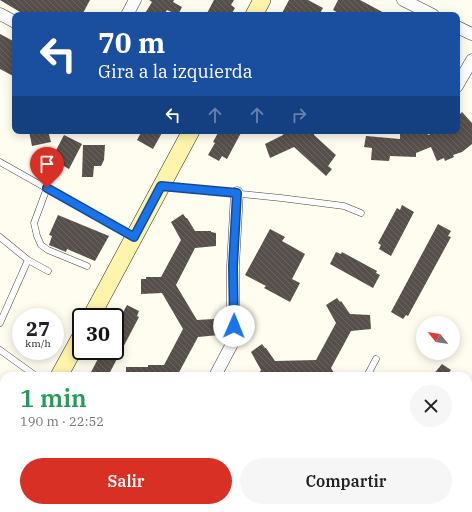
<!DOCTYPE html>
<html lang="es">
<head>
<meta charset="utf-8">
<style>
	body { margin:0; font-family:"IBM Plex Serif",serif; background:#f6f6f6; color:#202124; height:100vh; display:flex; flex-direction:column; font-size:15px; white-space:nowrap }
	* { box-sizing:border-box; margin:0 }
	p { font-size:13px; color:#757577 }
	.icon { flex:none; width:22px; height:22px; fill:none; stroke:currentColor; stroke-width:2; stroke-linecap:round; stroke-linejoin:round }
	.map { position:relative; flex:1; overflow:hidden }
	.panel { position:absolute; left:0px; top:372px; width:472px; height:140px; display:flex; flex-direction:column; background:#fff; border-radius:12px 12px 0 0; box-shadow:0 2px 10px #0003 }
	.panel>* { flex:none }
	.banner { position:absolute; left:12px; top:12px; width:448px; height:122px; border-radius:8px; box-shadow:0 2px 10px #0003; background:#1a4fa0; color:#fff; overflow:hidden }
	.needle { width:26px; rotate:300deg }
	.controls { position:absolute; left:416px; top:316px; display:grid; gap:8px }
	.controls a { display:grid; place-items:center; width:44px; height:44px; border-radius:50%; background:#fff; box-shadow:0 2px 10px #0003; font-size:20px }
	.speed { position:absolute; left:12px; top:308px; display:flex; gap:8px; font-size:20px; font-weight:700; text-align:center }
	.speed>* { display:grid; place-content:center; width:52px; height:52px; border-radius:50%; background:#fff; box-shadow:0 2px 10px #0003; line-height:1 }
	.speed small { font-size:10px; font-weight:400 }
	.speed .limit { border:2px solid #111; border-radius:6px; background:#fff; color:#111 }
	.pin { position:absolute; display:grid; place-items:center; width:34px; height:34px; color:#fff; margin:-41px -17px; border-radius:50% 50% 50% 0; rotate:-45deg; box-shadow:0 0 4px #0007 }
	.pin .icon { rotate:45deg }
	.me { position:absolute; width:44px; margin:-22px; rotate:1deg; stroke-linejoin:round; filter:drop-shadow(0 0 3px #0008) }
	.turn { display:flex; align-items:center; gap:14px; height:84px; padding:0 20px; font-size:18px }
	.turn .icon { width:52px; height:52px; stroke-width:2.5 }
	.turn b { display:block; font-size:28px; line-height:34px }
	.lanes { display:flex; align-items:center; height:38px; padding:0 20px; background:#0003; justify-content:center; gap:20px; direction:ltr }
	.lanes .off { opacity:.35 }
	.round { display:grid; place-items:center; flex:none; width:42px; height:42px; border-radius:21px; background:#f6f6f6 }
	.headline { display:flex; align-items:center; justify-content:space-between; height:68px; padding:0 20px }
	h1 { font-size:24px; font-weight:600; line-height:30px; color:#1e9e55 }
	.action { display:flex; gap:8px; margin-top:auto; padding:8px 20px }
	.action a { flex:1; height:46px; border-radius:24px; background:#d93025; color:#fff; font-size:16px; font-weight:600; line-height:46px; text-align:center }
	.action a+a { background:#f6f6f6; color:#202124 }
	.map>svg:first-child { display:block }
</style>
</head>
<body>
<div class="map">
<svg width="472" height="512" viewBox="0 0 472 512">
	<defs>
		<pattern id="building-back-hatch" width="6" height="6" patternUnits="userSpaceOnUse"><rect width="6" height="6" fill="#574f4b"/><path d="M-1 5l2 2M0 0l6 6M5-1l2 2" fill="none" stroke="#6a6461"/></pattern>
	</defs>
	<rect width="100%" height="100%" fill="#fffcf0"/>
	<path fill="url(#building-back-hatch)" d="M 0,0 L 90,0 L 82,15 L 25,15 Z
		M 149,0 L 174,0 L 173,2 L 182,7 L 178,15 L 167,10 L 164,15 L 144,15 L 152,2 Z
		M 214,0 L 234,0 L 231,5 L 235,8 L 231,15 L 206,15 Z
		M 289,0 L 308,0 L 323,8 L 319,15 L 281,15 Z
		M 338,0 L 360,0 L 388,15 L 342,15 L 333,10 Z
		M 0,34 L 15,42 L 15,77 L 0,69 Z
		M 462,112 L 472,123 L 472,144 L 462,152 L 453,155 L 454,157 L 445,161 L 444,158 L 437,161 L 431,147 L 416,153 L 416,157 L 390,156 L 389,161 L 371,160 L 372,148 L 364,147 L 366,136 L 400,139 L 400,132 L 427,133 L 428,135 L 438,131 L 457,131 L 457,117 Z
		M 29,131 L 48,131 L 51,142 L 32,146 Z
		M 142,131 L 163,131 L 153,149 L 137,140 Z
		M 219,131 L 242,131 L 227,159 L 222,156 L 219,161 L 208,155 L 215,143 L 213,142 Z
		M 284,131 L 314,131 L 314,135 L 336,155 L 328,166 L 332,169 L 326,176 L 294,147 L 270,158 L 265,144 L 283,135 Z
		M 64,135 L 82,144 L 69,169 L 60,164 L 62,160 L 53,156 Z
		M 83,145 L 105,145 L 104,160 L 101,166 L 94,166 L 93,177 L 82,177 Z
		M 402,205 L 414,212 L 391,256 L 379,249 L 381,245 L 378,243 L 397,208 L 400,210 Z
		M 183,214 L 186,218 L 187,218 L 195,231 L 211,231 L 211,232 L 216,233 L 216,246 L 195,248 L 176,285 L 197,320 L 214,319 L 214,321 L 219,321 L 219,335 L 198,337 L 177,376 L 126,376 L 126,367 L 148,367 L 148,365 L 164,365 L 183,329 L 162,293 L 141,294 L 141,279 L 146,279 L 146,277 L 161,277 L 181,240 L 171,222 Z
		M 58,215 L 109,236 L 95,261 L 67,249 L 66,252 L 49,245 L 52,236 L 49,235 Z
		M 438,224 L 451,231 L 448,236 L 451,237 L 408,316 L 406,315 L 403,319 L 391,312 Z
		M 270,229 L 285,237 L 282,241 L 305,254 L 292,279 L 300,283 L 290,302 L 264,288 L 266,286 L 245,275 Z
		M 336,252 L 341,254 L 342,252 L 377,271 L 376,273 L 380,275 L 373,288 L 330,264 Z
		M 337,298 L 340,302 L 341,301 L 350,314 L 370,315 L 371,329 L 351,331 L 331,368 L 336,376 L 258,376 L 261,370 L 251,352 L 262,344 L 265,348 L 266,348 L 275,361 L 316,360 L 336,323 L 326,305 Z
		M 127,305 L 139,311 L 137,316 L 139,317 L 108,376 L 89,376 L 102,351 L 115,351 L 115,327 Z
		M 442,364 L 451,370 L 446,376 L 432,376 Z"/>
	<g fill="none" stroke-linecap="round" stroke-linejoin="round">
		<defs>
			<path id="lane" d="M 0,162 L 133,237
				M 164,186 L 281,198 L 344,206 L 361,213
				M 47,188 L 34,223 L 37,236 L 41,245 L 48,250 L 87,266
				M 0,237 L 28,260 L 0,323
				M 28,260 L 48,271
				M 0,350 L 36,376
				M 367,376 L 376,359"/>
			<path id="street" d="M 403,0 L 433,15
				M 0,14 L 15,22
				M 127,15 L 135,0
				M 457,27 L 472,34
				M 457,86 L 472,60
				M 215,376 L 233,342 L 233,266 L 237,193
				M 468,429 L 472,424
				M 380,508 L 385,512
				M 128,512 L 131,508
				M 403,512 L 406,508"/>
			<path id="secondary" d="M 254,15 L 262,0
				M 91,317 L 191,131
				M 59,376 L 81,336"/>
			<path id="highway" d="M 0,474 L 4,471
				M 0,506 L 10,512"/>
		</defs>
		<use href="#lane" stroke="#414141" stroke-width="7"/>
		<use href="#street" stroke="#414141" stroke-width="13"/>
		<use href="#secondary" stroke="#303030" stroke-width="18"/>
		<use href="#highway" stroke="#1f1f1f" stroke-width="23"/>
		<use href="#lane" stroke="#fff" stroke-width="6"/>
		<use href="#street" stroke="#fff" stroke-width="12"/>
		<use href="#secondary" stroke="#fef4ab" stroke-width="17"/>
		<use href="#highway" stroke="#f39d59" stroke-width="22"/>
	</g>
	<g fill="none" stroke-linecap="round" stroke-linejoin="round">
		<defs>
			<path id="route" d="M 47,188 L 134,237 L 161,186 L 237,193 L 233,266 L 234,326"/>
		</defs>
		<use href="#route" stroke="#114b97" stroke-width="10"/>
		<use href="#route" stroke="#1a73e8" stroke-width="7"/>
	</g>
</svg>
<div class="controls">
<a><svg class="needle" viewBox="-14 -14 28 28"><path d="M0-13l5 13h-10z" fill="#e53935"/><path d="M0 13l5-13h-10z" fill="#757577"/></svg></a>
</div>
<div class="speed"><div>27<small>km/h</small></div><div class="limit">30</div></div>
<div class="pin" style="left:47px;top:188px;background:#d93025"><svg class="icon" aria-label="arrive" viewBox="0 0 24 24"><path d="M6 21V4h12l-3 4 3 4H6"/></svg></div>
<svg class="me" style="left:234px;top:326px" viewBox="-20 -20 40 40"><circle r="19" fill="#fff"/><path d="M0-13L10 11 0 6-10 11z" fill="#1a73e8"/></svg>
<div class="banner">
<div class="turn"><svg class="icon" aria-label="left" viewBox="0 0 24 24"><path d="M17 20v-9H6M10 6l-5 5 5 5"/></svg><div><b>70 m</b>Gira a la izquierda</div></div>
<div class="lanes"><svg class="icon" aria-label="left" viewBox="0 0 24 24"><path d="M17 20v-9H6M10 6l-5 5 5 5"/></svg><svg class="icon off" aria-label="ahead" viewBox="0 0 24 24"><path d="M12 20V5M6 11l6-6 6 6"/></svg><svg class="icon off" aria-label="ahead" viewBox="0 0 24 24"><path d="M12 20V5M6 11l6-6 6 6"/></svg><svg class="icon off" aria-label="right" viewBox="0 0 24 24"><path d="M7 20v-9h11M14 6l5 5-5 5"/></svg></div>
</div>
<section class="panel">
<div class="headline"><div><h1>1 min</h1><p>190 m · 22:52</p></div><a class="round"><svg class="icon" aria-label="close" viewBox="0 0 24 24"><path d="M6 6l12 12M18 6L6 18"/></svg></a></div>
<div class="action"><a>Salir</a><a>Compartir</a></div>
</section>
</div>
</body>
</html>
